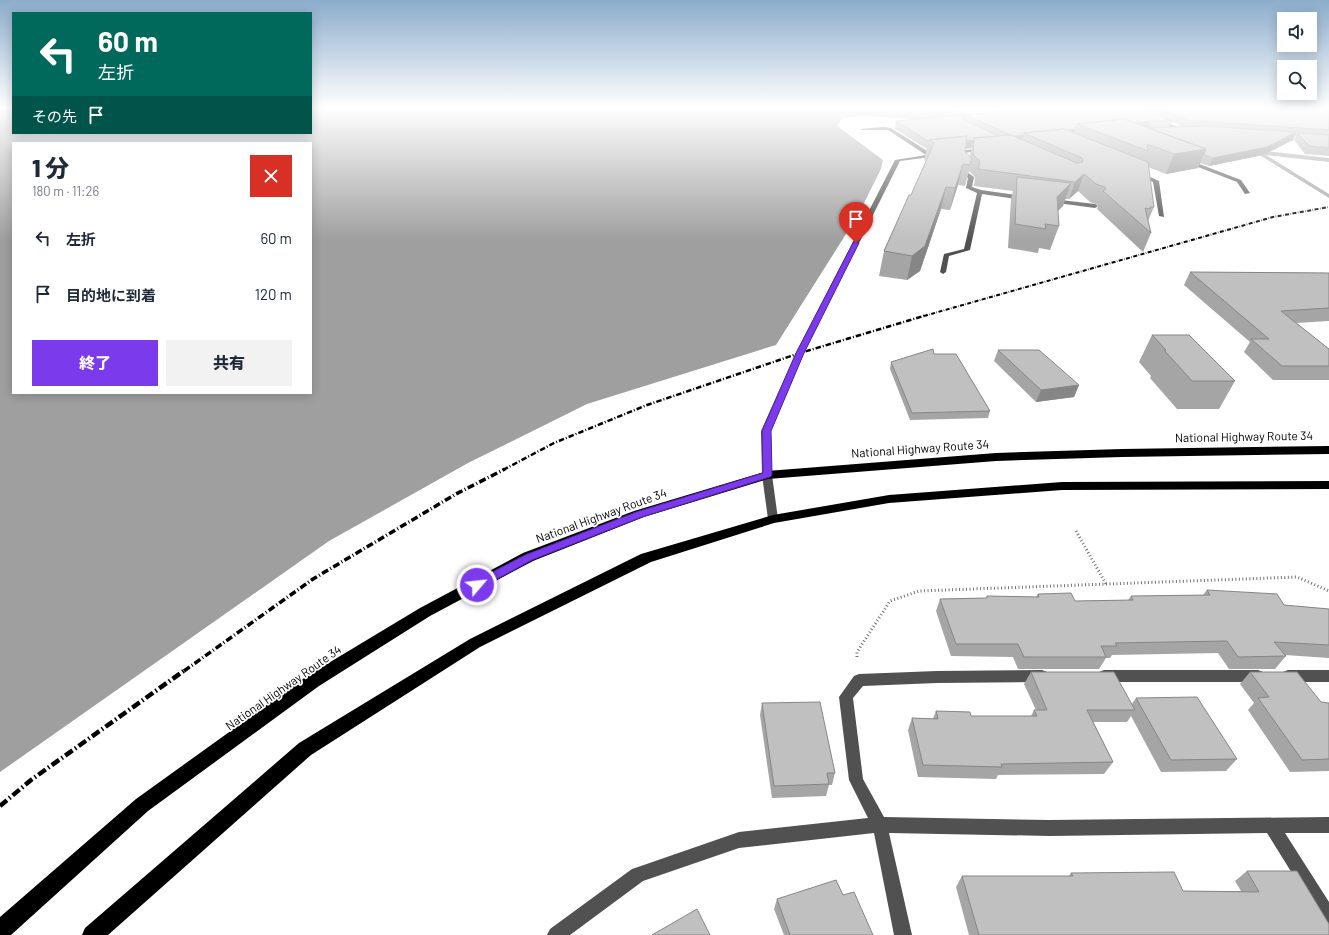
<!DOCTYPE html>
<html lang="ja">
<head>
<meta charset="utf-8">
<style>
	body { margin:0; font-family:Barlow,"Noto Sans JP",sans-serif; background:#f2f2f3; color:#1f2937; height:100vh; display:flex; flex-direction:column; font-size:15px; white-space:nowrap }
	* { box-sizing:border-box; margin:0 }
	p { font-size:13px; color:#747a83 }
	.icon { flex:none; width:22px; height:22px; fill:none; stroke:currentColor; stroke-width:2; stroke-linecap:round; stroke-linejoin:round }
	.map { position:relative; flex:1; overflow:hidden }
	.drawer { position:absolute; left:12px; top:142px; width:300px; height:252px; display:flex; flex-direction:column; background:#fff; border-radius:0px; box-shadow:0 2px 10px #0003 }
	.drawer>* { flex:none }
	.hud { position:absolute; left:12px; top:12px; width:300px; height:122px; border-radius:0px; box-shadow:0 2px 10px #0003; background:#00695c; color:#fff; overflow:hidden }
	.tools { position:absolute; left:1277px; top:12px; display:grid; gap:8px }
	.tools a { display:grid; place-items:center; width:40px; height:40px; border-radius:0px; background:#fff; box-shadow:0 2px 10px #0003; font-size:20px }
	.pin { position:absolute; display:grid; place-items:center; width:34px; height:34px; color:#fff; margin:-41px -17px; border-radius:50% 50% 50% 0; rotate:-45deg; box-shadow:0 0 4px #0007 }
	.pin .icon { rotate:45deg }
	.me { position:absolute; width:44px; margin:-22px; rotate:62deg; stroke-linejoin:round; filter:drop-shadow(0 0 3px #0008) }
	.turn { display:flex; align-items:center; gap:14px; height:84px; padding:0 20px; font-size:18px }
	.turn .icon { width:52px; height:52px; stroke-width:2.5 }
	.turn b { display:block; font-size:28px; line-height:34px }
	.then { display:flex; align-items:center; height:38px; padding:0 20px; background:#0003; gap:8px; font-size:15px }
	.round { display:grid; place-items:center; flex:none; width:42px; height:42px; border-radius:0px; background:#f2f2f3 }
	.head { display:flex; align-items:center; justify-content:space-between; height:68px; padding:0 20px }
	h1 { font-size:24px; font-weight:800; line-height:30px }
	.button { display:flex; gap:8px; margin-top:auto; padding:8px 20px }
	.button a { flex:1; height:46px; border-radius:0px; background:#7c3aed; color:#fff; font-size:16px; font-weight:800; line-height:46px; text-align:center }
	.button a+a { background:#f2f2f3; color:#1f2937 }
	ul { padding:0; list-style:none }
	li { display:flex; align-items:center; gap:12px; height:56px; padding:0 20px }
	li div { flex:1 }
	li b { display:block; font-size:15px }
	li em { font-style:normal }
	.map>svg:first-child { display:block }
</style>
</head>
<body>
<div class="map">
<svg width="1329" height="935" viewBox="0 0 1329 935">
	<rect width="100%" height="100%" fill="#fff"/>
	<path fill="#9f9f9f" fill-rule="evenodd" d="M 0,109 L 13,109 L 13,133 L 311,133 L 311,109 L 949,109 L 967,113 L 1150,121 L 1011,125 L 864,116 L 842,118 L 837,126 L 883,160 L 881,169 L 858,215 L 776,345 L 587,404 L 468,463 L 329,541 L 0,772 ZM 13,143 L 311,143 L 311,393 L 13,393 Z"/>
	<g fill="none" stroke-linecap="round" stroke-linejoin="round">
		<path fill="#9f9f9f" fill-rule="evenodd" d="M 1255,150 L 1329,158 L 1329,162 L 1266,155 L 1329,194 L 1329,198 L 1258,154 L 1253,153 L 1252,152 Z"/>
		<path stroke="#737373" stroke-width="3" stroke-dasharray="1 2.5" stroke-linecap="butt" d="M 1076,531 L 1106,584
			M 857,657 L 857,652 L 890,601 L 919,591 L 1297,577 L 1329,591"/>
		<path fill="#515151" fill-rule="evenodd" d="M 1156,120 L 1160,120 L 1186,130 L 1182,131 L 1156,122 Z
			M 883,127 L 891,128 L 932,154 L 984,148 L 987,150 L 900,161 L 804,353 L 771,431 L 772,475 L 778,519 L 777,522 L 769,522 L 768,519 L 762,475 L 761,431 L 796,353 L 895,160 L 926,155 L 888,130 L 862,130 L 860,129 Z
			M 1185,160 L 1189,160 L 1241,180 L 1250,193 L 1245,194 L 1237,182 L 1185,162 Z
			M 963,163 L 967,163 L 967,172 L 974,177 L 972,187 L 981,190 L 1024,196 L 1027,198 L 1024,200 L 982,194 L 970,250 L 949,256 L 946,272 L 943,274 L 940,272 L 944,254 L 964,249 L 977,193 L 966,188 L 968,178 L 961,173 Z
			M 1135,172 L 1139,172 L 1159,181 L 1164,217 L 1159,216 L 1153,182 L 1135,174 Z
			M 1052,199 L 1095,204 L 1098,206 L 1095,208 L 1050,202 L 1049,201 Z
			M 1042,670 L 1047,672 L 1049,676 L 1047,680 L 1042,682 L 937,683 L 863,686 L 853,698 L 863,779 L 884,817 L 1050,820 L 1329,817 L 1329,833 L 1285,833 L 1329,902 L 1329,925 L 1323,923 L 1267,833 L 1050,836 L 889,833 L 912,935 L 894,935 L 874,833 L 739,848 L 643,881 L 570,935 L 547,935 L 550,929 L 632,869 L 638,867 L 739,832 L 868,818 L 849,780 L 839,697 L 854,676 L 859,674 L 937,671 Z
			M 1104,670 L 1258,670 L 1263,672 L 1265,676 L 1263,680 L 1258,682 L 1104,682 L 1099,680 L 1097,676 L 1099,672 Z
			M 1288,670 L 1329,670 L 1329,682 L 1288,682 L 1283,680 L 1281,676 L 1283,672 Z"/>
		<path fill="#000" fill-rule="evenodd" d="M 1329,446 L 1329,454 L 1122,457 L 996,461 L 768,479 L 644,517 L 533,561 L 430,616 L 319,686 L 148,811 L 11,935 L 0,935 L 0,917 L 136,799 L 307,676 L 420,608 L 523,553 L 634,511 L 767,471 L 996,453 L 1122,449 Z
			M 1329,481 L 1329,489 L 1062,490 L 889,503 L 774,523 L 651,562 L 480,647 L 311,755 L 108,935 L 82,935 L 85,928 L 299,743 L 470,639 L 641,554 L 773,515 L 889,495 L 1062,482 Z"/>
		<path stroke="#000" stroke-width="2" stroke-dasharray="4 1.5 0.5 1.5" stroke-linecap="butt" d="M 924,316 L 1273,217 L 1329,207"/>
		<path stroke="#000" stroke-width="2.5" stroke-dasharray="5.5 2 1 2" stroke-linecap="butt" d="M 503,470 L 554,443 L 647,405 L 800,353 L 927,315"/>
		<path stroke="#000" stroke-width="3.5" stroke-dasharray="7 2.5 1 2.5" stroke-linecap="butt" d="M 184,671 L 313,579 L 456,494 L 505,469"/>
		<path stroke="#000" stroke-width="4.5" stroke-dasharray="9 3 1.5 3" stroke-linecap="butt" d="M 0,806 L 31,780 L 185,670"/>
	</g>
	<path fill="#a5a5a5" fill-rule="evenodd" d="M 1023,109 L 1329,109 L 1329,156 L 1305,154 L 1294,140 L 1296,136 L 1295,136 L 1293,140 L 1263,155 L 1209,166 L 1200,163 L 1198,168 L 1166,174 L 1148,167 L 1154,207 L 1148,221 L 1151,233 L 1143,252 L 1097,209 L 1098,205 L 1090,202 L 1078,191 L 1069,199 L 1065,199 L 1063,206 L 1058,211 L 1059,226 L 1050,250 L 1039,248 L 1038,253 L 1008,248 L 1011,199 L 1013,191 L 974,186 L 975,177 L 969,171 L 965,186 L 958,185 L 950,210 L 941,209 L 920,271 L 907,280 L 879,276 L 884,251 L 911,195 L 926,161 L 924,160 L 927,149 L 895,129 L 896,121 L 963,115 L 962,119 L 965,120 L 966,115 ZM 1172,122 L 1182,126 L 1182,127 L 1169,127 ZM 972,148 L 970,154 L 970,157 L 965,152 L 965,149 Z
		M 1190,272 L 1329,273 L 1329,321 L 1296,323 L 1329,349 L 1329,380 L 1273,380 L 1244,352 L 1250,342 L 1184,285 Z
		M 1152,335 L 1235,381 L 1219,409 L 1177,409 L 1150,378 L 1151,376 L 1139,362 Z
		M 998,350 L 1079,385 L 1074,397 L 1036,402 L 994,361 Z
		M 891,362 L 990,411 L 988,418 L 910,420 L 890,369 Z
		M 1207,590 L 1284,605 L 1329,609 L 1329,658 L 1285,655 L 1286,656 L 1275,669 L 1229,669 L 1218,653 L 1112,655 L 1110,658 L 1106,658 L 1099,669 L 1018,669 L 1013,657 L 951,656 L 936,611 L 940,599 L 986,598 L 987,596 L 1036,597 L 1038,594 L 1075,601 L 1128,600 L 1131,596 L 1203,595 Z
		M 1031,672 L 1132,704 L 1136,698 L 1237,759 L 1226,771 L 1161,772 L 1131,716 L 1127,722 L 1093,722 L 1113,762 L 1104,774 L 998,775 L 996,779 L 918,777 L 908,730 L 912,718 L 933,719 L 936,711 L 971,716 L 1031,716 L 1034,710 L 1036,710 L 1024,684 Z
		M 1250,672 L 1321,702 L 1329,703 L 1329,771 L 1290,772 L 1248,710 L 1254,703 L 1240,684 Z
		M 762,703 L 835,773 L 832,785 L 829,785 L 826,796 L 772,798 L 760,715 Z
		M 1247,871 L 1329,935 L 969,935 L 956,887 L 962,876 L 1069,876 L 1071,873 L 1183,891 L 1241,891 L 1235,881 Z
		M 843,895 L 873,935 L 784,935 L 774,909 L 777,899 Z"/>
	<path fill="#868686" d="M 1150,121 L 1147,129 L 1087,128 Z
		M 1075,129 L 1073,137 L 1027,134 Z
		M 1296,132 L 1293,140 L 1263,155 L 1209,166 L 1213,158 Z
		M 1024,135 L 1022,142 L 1012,136 Z
		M 974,140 L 972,148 L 932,152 L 934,144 Z
		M 1206,149 L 1198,168 L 1166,174 L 1174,154 Z
		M 963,164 L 958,185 L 950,210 L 955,188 Z
		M 1084,174 L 1078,191 L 1069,199 L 1075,182 Z
		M 1071,183 L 1063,206 L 1049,219 L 1057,197 Z
		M 946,187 L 941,209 L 920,271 L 907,280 L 912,256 Z
		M 1079,385 L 1074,397 L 1036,402 L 1041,390 Z"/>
	<path fill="#c0c0c0" stroke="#868686" d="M 1023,109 L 1141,109 L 1172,121 L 1150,121 L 1135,123 L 1124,119 L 1077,124 L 1075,129 L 1067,130 L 1064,129 L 1024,133 L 1024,135 L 1014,136 L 1010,135 L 966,115 Z
		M 1159,109 L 1329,109 L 1329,130 L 1185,120 L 1184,118 Z
		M 963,115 L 962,119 L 999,136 L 974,138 L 974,140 L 966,141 L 967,136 L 929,140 L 928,141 L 896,121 Z
		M 1124,119 L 1206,149 L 1174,154 L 1147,144 L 1148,151 L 1077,124 Z
		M 1203,126 L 1296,132 L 1267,147 L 1213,158 L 1204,155 L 1206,149 L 1148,128 Z
		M 1064,129 L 1148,162 L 1154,207 L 1150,207 L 1150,209 L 1145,208 L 1151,233 L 1103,191 L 1106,189 L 1105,187 L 1096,184 L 1084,174 L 1075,182 L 978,169 L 980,161 L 973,155 L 974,138 L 1011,135 L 1077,163 L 1083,162 L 1082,158 L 1024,133 Z
		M 1297,133 L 1329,135 L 1329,148 L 1309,146 Z
		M 967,136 L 965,152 L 972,158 L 970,165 L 963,164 L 955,188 L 946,187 L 925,246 L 912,256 L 884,251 L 909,195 L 911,195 L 934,143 L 929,140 Z
		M 1017,177 L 1071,183 L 1057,197 L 1059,226 L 1045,224 L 1046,229 L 1015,224 Z
		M 1190,272 L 1329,273 L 1329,308 L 1281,311 L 1329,349 L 1329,366 L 1282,366 L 1251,339 L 1269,339 Z
		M 1152,335 L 1189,335 L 1235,381 L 1192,381 L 1164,350 L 1166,350 Z
		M 933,349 L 934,354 L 956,354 L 990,411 L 912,413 L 891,362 Z
		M 998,350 L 1039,350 L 1079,385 L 1041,390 Z
		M 1207,590 L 1277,594 L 1284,605 L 1329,609 L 1329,645 L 1274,642 L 1286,656 L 1238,657 L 1227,641 L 1115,643 L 1117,646 L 1101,646 L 1106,657 L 1024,657 L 1018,644 L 956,644 L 940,599 L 987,598 L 987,596 L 1039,597 L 1038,594 L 1071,593 L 1075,601 L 1133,600 L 1131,596 L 1210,595 Z
		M 1031,672 L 1114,672 L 1135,710 L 1087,710 L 1113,762 L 1001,764 L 1002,767 L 923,765 L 912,718 L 938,719 L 936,711 L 970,712 L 971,716 L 1037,716 L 1034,710 L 1047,710 Z
		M 1250,672 L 1297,672 L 1321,702 L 1329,703 L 1329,759 L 1302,760 L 1258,698 L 1269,697 Z
		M 1197,697 L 1237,759 L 1171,760 L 1136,698 Z
		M 820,702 L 835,773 L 827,773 L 829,784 L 774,786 L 762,703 Z
		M 1247,871 L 1297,871 L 1329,924 L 1329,935 L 979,935 L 962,876 L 1073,876 L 1071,873 L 1174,872 L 1183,891 L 1259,892 Z
		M 836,880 L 843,895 L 854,892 L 873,935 L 790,935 L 777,899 Z
		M 697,909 L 710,935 L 652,935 Z"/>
	<linearGradient id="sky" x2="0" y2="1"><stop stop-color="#8baccb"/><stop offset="0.45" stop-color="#fff"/><stop offset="1" stop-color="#fff" stop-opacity="0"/></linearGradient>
	<rect width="1329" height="240" fill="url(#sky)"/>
	<path fill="#7c3aed" stroke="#51269a" d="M 854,241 L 859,243 L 804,353 L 771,431 L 772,475 L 770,477 L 642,517 L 532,560 L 481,588 L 473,588 L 472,585 L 473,582 L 525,555 L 636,512 L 763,473 L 762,431 L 796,353 Z"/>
	<g text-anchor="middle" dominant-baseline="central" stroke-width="3.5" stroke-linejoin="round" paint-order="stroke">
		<g font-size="12" fill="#000" stroke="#fff">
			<text transform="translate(1244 436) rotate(-1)">National Highway Route 34</text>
			<text transform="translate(920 448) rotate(-4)">National Highway Route 34</text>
			<text transform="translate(601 515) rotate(-20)">National Highway Route 34</text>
			<text transform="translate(283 687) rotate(-35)">National Highway Route 34</text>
		</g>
	</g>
</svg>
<div class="tools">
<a><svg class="icon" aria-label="sound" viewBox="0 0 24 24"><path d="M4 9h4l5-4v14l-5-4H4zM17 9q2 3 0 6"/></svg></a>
<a><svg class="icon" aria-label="search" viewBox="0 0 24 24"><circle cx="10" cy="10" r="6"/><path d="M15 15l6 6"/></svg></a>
</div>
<div class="pin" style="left:856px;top:243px;background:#d93025"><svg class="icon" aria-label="arrive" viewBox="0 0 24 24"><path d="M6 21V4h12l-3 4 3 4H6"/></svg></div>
<svg class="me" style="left:477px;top:585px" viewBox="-20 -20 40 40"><circle r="17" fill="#7c3aed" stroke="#fff" stroke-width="3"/><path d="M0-11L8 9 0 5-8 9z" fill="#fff"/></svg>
<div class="hud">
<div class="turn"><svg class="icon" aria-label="left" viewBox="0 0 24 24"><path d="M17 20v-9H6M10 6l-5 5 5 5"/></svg><div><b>60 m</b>左折</div></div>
<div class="then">その先<svg class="icon" aria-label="arrive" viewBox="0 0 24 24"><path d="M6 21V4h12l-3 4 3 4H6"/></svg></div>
</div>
<section class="drawer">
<div class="head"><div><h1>1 分</h1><p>180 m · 11:26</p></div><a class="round" style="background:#d93025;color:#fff"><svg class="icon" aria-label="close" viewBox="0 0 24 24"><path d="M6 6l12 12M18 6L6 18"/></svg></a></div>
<ul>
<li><svg class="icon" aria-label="left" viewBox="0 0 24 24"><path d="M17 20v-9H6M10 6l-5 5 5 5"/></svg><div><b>左折</b></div><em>60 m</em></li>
<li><svg class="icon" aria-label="arrive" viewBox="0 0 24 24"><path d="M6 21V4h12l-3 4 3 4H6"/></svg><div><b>目的地に到着</b></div><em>120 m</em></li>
</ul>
<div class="button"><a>終了</a><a>共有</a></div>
</section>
</div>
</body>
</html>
